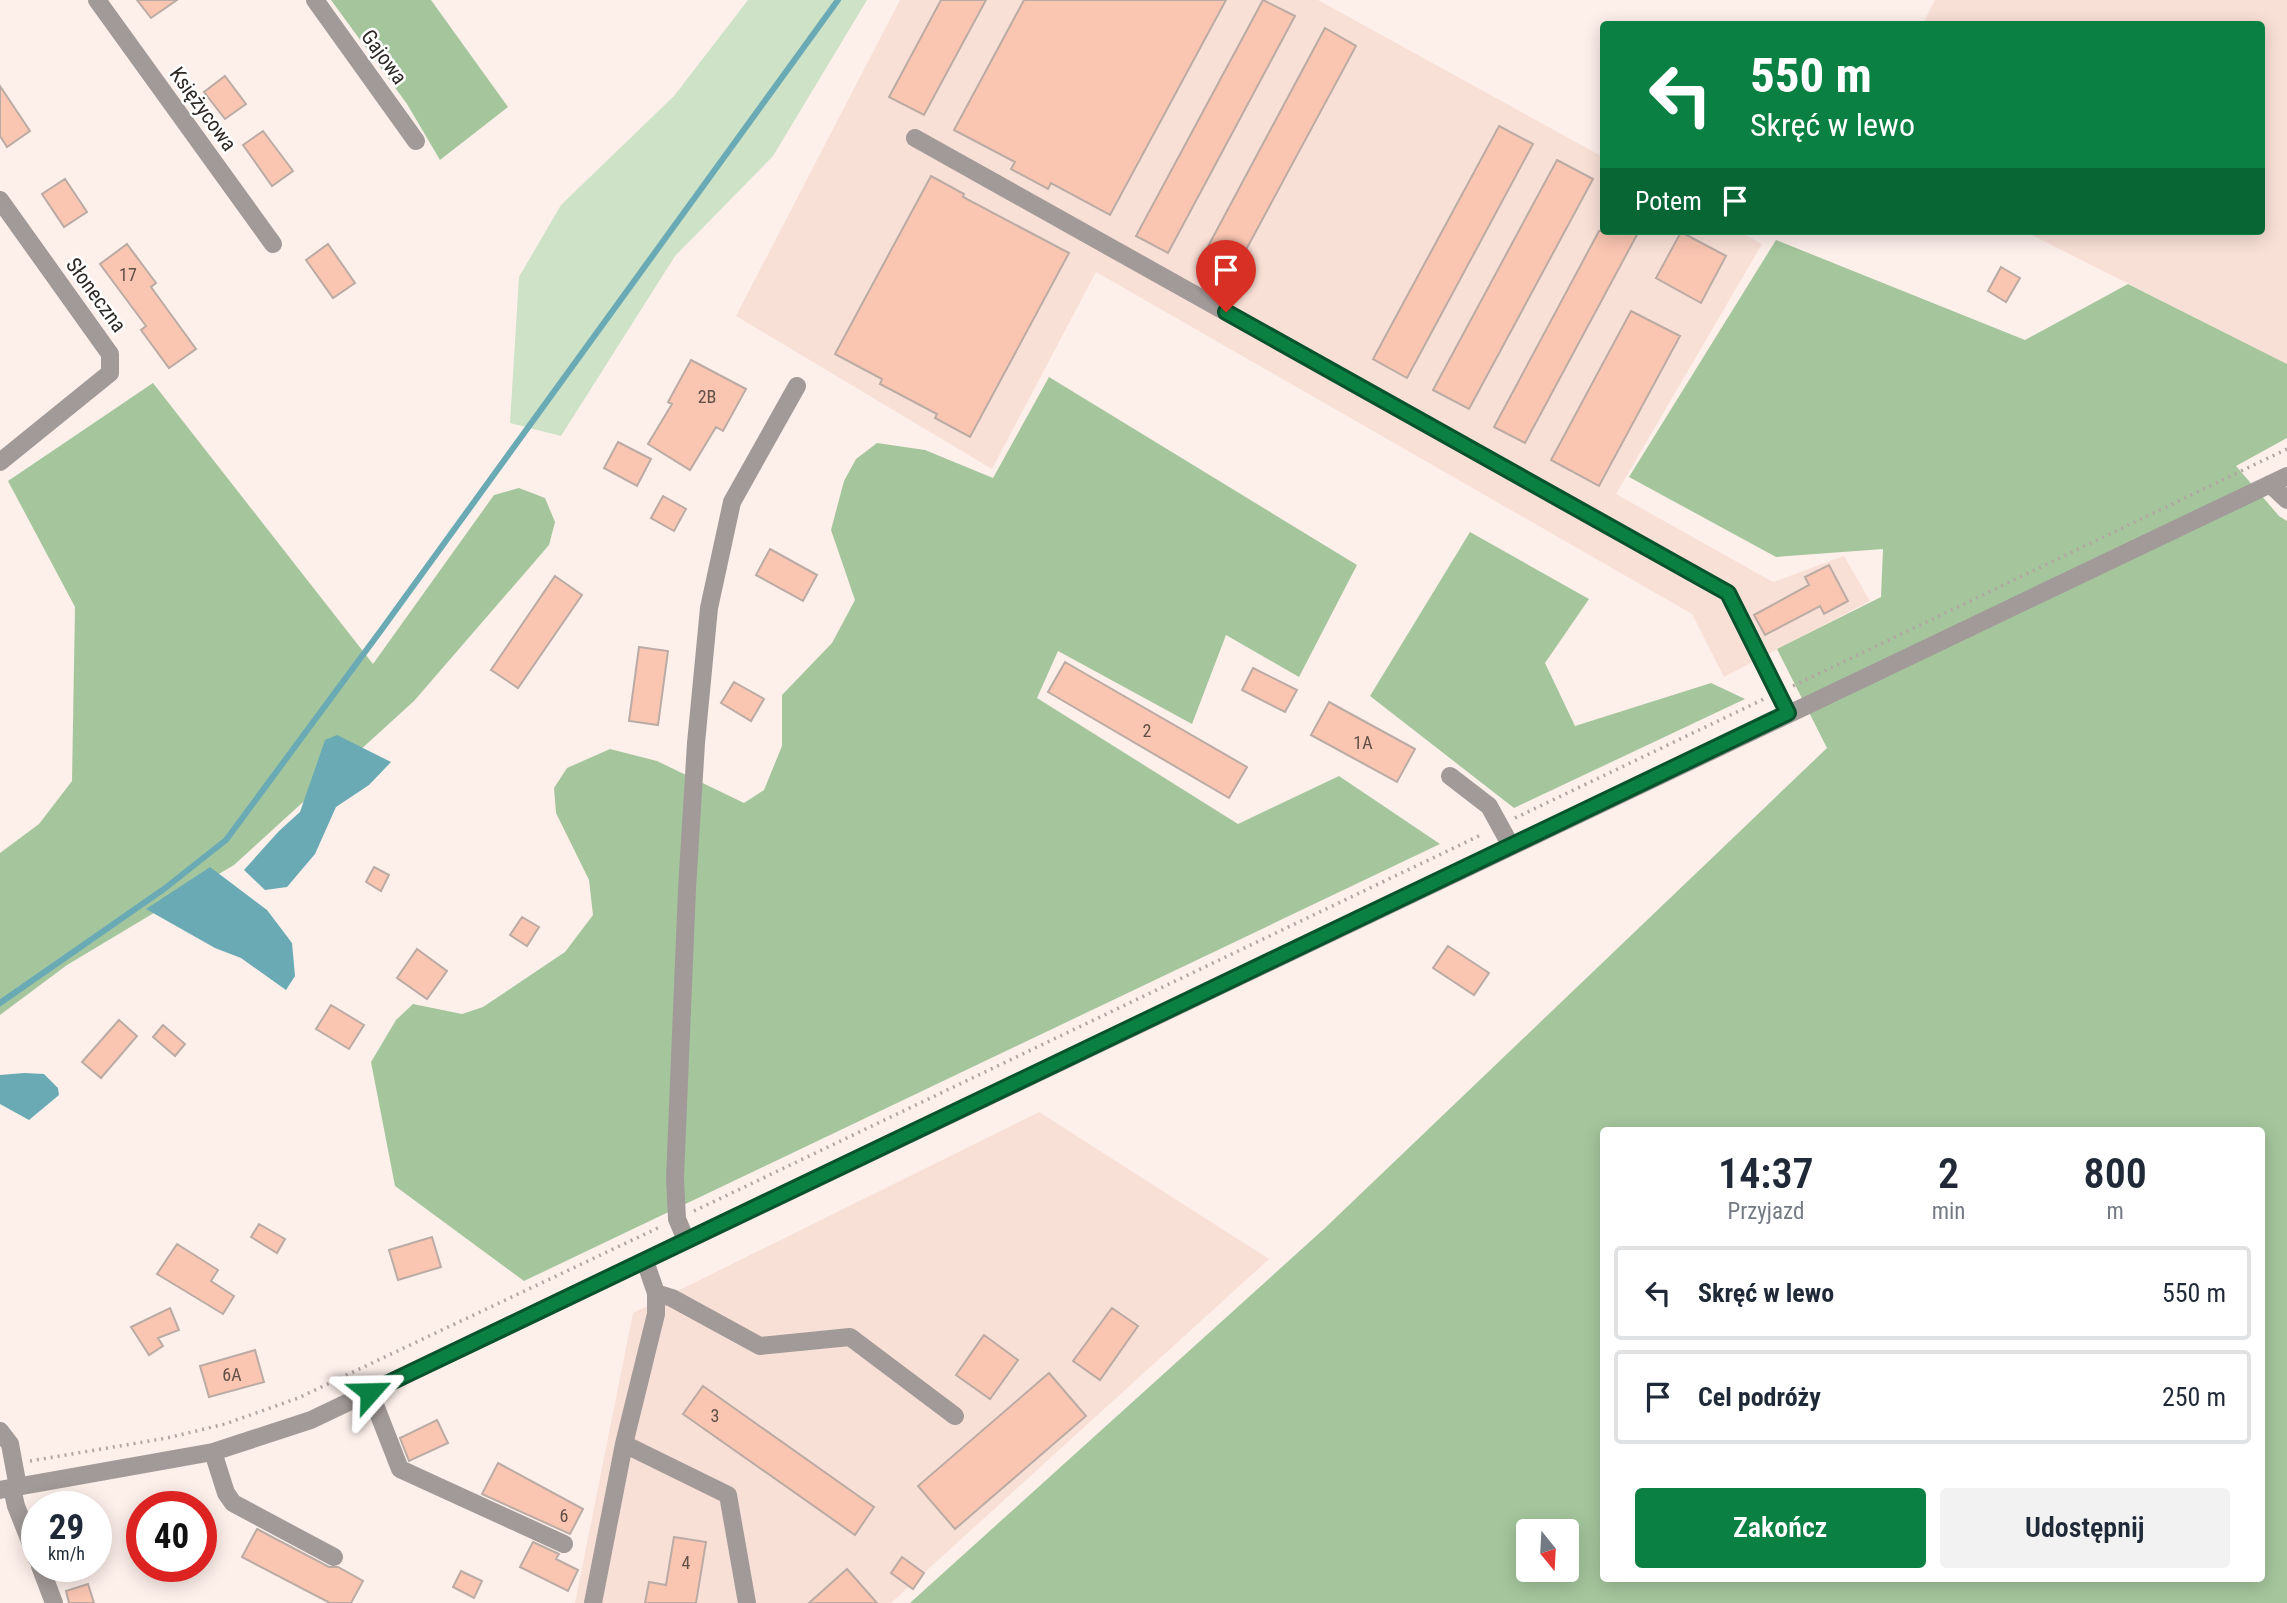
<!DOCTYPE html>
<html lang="pl">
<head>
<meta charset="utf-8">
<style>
	body { margin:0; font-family:"Roboto Condensed",sans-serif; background:#f2f2f3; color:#1f2937; height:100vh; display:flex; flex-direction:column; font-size:26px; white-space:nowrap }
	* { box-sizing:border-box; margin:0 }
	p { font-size:23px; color:#747a83 }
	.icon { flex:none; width:38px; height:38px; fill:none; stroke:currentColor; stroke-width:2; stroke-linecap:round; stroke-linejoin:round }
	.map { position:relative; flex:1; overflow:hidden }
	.details { position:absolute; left:1600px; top:1127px; width:665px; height:455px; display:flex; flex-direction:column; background:#fff; border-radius:7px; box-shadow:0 4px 18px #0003 }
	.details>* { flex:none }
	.top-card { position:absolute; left:1600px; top:21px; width:665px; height:214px; border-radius:7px; box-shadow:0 4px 18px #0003; background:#0b8043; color:#fff; overflow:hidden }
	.needle { width:46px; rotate:162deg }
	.tools { position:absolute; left:1516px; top:1519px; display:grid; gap:14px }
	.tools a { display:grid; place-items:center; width:63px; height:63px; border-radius:7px; background:#fff; box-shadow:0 4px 18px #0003; font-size:35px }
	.speed { position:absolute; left:21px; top:1491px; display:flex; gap:14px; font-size:35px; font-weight:700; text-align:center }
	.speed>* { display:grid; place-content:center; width:91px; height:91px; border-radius:50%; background:#fff; box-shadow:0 4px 18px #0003; line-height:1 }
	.speed small { font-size:18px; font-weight:400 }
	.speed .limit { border:10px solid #d22; background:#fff; color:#111 }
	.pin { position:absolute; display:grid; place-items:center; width:60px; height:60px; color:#fff; margin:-72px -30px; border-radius:50% 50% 50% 0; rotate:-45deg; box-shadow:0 0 7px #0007 }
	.pin .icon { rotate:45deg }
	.me { position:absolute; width:77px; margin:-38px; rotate:65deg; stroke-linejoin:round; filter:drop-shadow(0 0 5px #0008) }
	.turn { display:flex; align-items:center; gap:24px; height:147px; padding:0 35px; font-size:32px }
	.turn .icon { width:91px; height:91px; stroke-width:2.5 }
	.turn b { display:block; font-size:49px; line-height:60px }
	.then { display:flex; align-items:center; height:66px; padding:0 35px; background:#0003; gap:14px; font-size:26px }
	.eta { display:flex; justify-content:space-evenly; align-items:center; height:119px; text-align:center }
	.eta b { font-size:42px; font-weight:600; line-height:49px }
	.primary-button { display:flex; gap:14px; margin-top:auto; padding:14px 35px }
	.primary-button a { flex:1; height:80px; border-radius:7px; background:#0b8043; color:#fff; font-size:28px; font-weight:600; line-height:80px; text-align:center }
	.primary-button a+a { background:#f2f2f3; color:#1f2937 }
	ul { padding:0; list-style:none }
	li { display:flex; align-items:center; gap:21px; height:94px; margin:0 14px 10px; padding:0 21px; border:4px solid #e0e1e3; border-radius:7px }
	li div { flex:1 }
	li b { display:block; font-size:26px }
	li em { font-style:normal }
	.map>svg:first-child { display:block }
</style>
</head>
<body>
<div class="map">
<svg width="2287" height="1603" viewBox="0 0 2287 1603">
	<rect width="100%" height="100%" fill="#fdefea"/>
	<path fill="#f9e0d7" d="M 900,0 L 1318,0 L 1603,157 L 1603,231 L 1738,231 L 1762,244 L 1616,494 L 1773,582 L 1844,556 L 1870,601 L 1724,677 L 1692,614 L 1096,272 L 992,469 L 736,316 Z
		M 1935,0 L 2287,0 L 2287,364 L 2024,231 L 2261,231 L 2261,24 L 1923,24 Z
		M 1039,1112 L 1269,1259 L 891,1603 L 575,1603 L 633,1313 Z"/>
	<path fill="#cde2c7" d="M 748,0 L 867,0 L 773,156 L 675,256 L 561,436 L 510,423 L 519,277 L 561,205 L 674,96 Z"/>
	<path fill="#a5c69d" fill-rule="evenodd" d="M 331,0 L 431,0 L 508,107 L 440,160 L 407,104 Z
		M 1776,240 L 2025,340 L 2128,284 L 2287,364 L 2287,438 L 2236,466 L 2279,516 L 2287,521 L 2287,1603 L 910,1603 L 1325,1228 L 1827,748 L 1777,649 L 1881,597 L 1883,549 L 1776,557 L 1629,477 ZM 1603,1130 L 2261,1130 L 2261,1578 L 1603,1578 ZM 1528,1531 L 1566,1531 L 1566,1570 L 1528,1570 Z
		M 1049,377 L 1357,565 L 1299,677 L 1226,635 L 1192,724 L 1058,651 L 1037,698 L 1238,824 L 1339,776 L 1440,844 L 524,1281 L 395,1186 L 371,1062 L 396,1020 L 413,1004 L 462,1014 L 483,1007 L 565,952 L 593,915 L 589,880 L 556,813 L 554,788 L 567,768 L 610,749 L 657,761 L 744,803 L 764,790 L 782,746 L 782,695 L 832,643 L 855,600 L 831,530 L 844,481 L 856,459 L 877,443 L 925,450 L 993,478 Z
		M 153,383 L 373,664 L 494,495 L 519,488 L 545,498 L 555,522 L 549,545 L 414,701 L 234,865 L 67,965 L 0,1015 L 0,853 L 39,824 L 72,781 L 75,607 L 8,481 Z
		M 1470,532 L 1589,599 L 1545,663 L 1575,726 L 1711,683 L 1745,699 L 1514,808 L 1370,696 Z"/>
	<path fill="#6aaab5" d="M 337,735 L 391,762 L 369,785 L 336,807 L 315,854 L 287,887 L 265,890 L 244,870 L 279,831 L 300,812 L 325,740 Z
		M 210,867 L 267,910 L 292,943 L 295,976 L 286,990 L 241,958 L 215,948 L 146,909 Z
		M 24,1073 L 44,1074 L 58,1088 L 59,1095 L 29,1120 L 0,1104 L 0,1075 Z"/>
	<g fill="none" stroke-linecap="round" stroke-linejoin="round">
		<path stroke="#6aaab5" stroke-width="6" d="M 0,1003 L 164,889 L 226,840 L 382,629 L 838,0"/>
	</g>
	<path fill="#fac5b1" stroke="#bbaba5" stroke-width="2" d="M 137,0 L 177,0 L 151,18 Z
		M 941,0 L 986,0 L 924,115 L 889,97 Z
		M 1024,0 L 1226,0 L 1110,215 L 1051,183 L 1048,189 L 1011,169 L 1015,162 L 954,130 Z
		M 1263,0 L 1295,16 L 1168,253 L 1136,236 Z
		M 1325,28 L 1356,46 L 1228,283 L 1197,267 Z
		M 225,76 L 246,104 L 225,119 L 204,92 Z
		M 0,86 L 30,131 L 7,147 L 0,136 Z
		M 1499,126 L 1533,144 L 1407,378 L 1373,359 Z
		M 263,131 L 293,171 L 272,186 L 243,145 Z
		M 1557,160 L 1593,179 L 1469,409 L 1433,390 Z
		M 931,176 L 964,194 L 963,197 L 1069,253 L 970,437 L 935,418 L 937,414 L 880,384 L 882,379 L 835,354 Z
		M 65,179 L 87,212 L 64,227 L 42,194 Z
		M 1599,231 L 1639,231 L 1525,443 L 1494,427 Z
		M 1681,232 L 1726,256 L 1701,303 L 1656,278 Z
		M 127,244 L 156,283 L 151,287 L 196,349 L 169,368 L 141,330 L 146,326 L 100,264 Z
		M 328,244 L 355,283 L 333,298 L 306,260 Z
		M 2001,267 L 2020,278 L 2006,302 L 1988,291 Z
		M 1631,311 L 1680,336 L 1599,486 L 1551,460 Z
		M 691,360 L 746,389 L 723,431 L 716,427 L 690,470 L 648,444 L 672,404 L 668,402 Z
		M 618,442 L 651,459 L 637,486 L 604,468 Z
		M 663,496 L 686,509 L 674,531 L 651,518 Z
		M 770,549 L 817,575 L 803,601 L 756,575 Z
		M 1829,565 L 1848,601 L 1824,614 L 1820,606 L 1765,635 L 1754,615 L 1809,585 L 1805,577 Z
		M 555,576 L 582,595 L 518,688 L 491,670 Z
		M 639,647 L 668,651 L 658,725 L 629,721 Z
		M 1065,662 L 1247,767 L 1229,798 L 1048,692 Z
		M 1253,668 L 1297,690 L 1285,712 L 1242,690 Z
		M 734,682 L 764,699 L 751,721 L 721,703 Z
		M 1329,702 L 1415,749 L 1397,782 L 1311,735 Z
		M 374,867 L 389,875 L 381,891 L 366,882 Z
		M 522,917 L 539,927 L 527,946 L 510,935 Z
		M 1448,946 L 1489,973 L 1474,995 L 1433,968 Z
		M 417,949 L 447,971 L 427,999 L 397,978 Z
		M 331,1005 L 364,1025 L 349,1049 L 316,1029 Z
		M 119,1020 L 137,1036 L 101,1078 L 82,1062 Z
		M 163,1025 L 185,1044 L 175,1056 L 153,1037 Z
		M 259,1224 L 285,1239 L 277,1253 L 251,1237 Z
		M 432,1237 L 441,1267 L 398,1280 L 389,1250 Z
		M 177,1244 L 218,1270 L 211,1281 L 234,1296 L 223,1314 L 157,1274 Z
		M 170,1308 L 179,1330 L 158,1338 L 163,1346 L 149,1355 L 131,1327 Z
		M 1112,1308 L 1138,1326 L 1100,1380 L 1073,1361 Z
		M 984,1335 L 1018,1360 L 990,1399 L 956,1375 Z
		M 255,1350 L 264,1382 L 209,1397 L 200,1366 Z
		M 1049,1373 L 1086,1416 L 955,1529 L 918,1486 Z
		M 703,1386 L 874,1507 L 855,1535 L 683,1414 Z
		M 437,1420 L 448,1443 L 409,1461 L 400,1438 Z
		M 498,1463 L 583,1509 L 570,1534 L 482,1494 Z
		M 257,1529 L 329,1567 L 338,1567 L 363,1581 L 351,1603 L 330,1603 L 242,1557 Z
		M 674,1537 L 706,1542 L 696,1603 L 645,1603 L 649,1582 L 666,1585 Z
		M 533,1542 L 559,1554 L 556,1559 L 578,1570 L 568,1591 L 520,1567 Z
		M 902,1557 L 924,1573 L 913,1589 L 891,1573 Z
		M 847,1569 L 877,1603 L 809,1603 Z
		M 461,1571 L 482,1581 L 474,1598 L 453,1587 Z
		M 88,1584 L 94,1603 L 69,1603 L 66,1591 Z"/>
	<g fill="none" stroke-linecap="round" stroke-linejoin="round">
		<path stroke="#b1a6a2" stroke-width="3.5" stroke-dasharray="2 5" stroke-linecap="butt" d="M 1793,686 L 2287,449
			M 1515,818 L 1764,699
			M 694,1211 L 1483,834
			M 30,1461 L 167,1438 L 225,1424 L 298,1398 L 662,1226"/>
		<path stroke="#a29a99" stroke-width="18" d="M 97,0 L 273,244
			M 315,0 L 416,141
			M 915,138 L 1728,593 L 1788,713
			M 0,200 L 110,354 L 110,373 L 0,462
			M 2270,484 L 2287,500
			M 1450,776 L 1489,806 L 1511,846
			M 686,1240 L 677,1219 L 675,1178 L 687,889 L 696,743 L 709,608 L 732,502 L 797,386
			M 656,1293 L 672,1298 L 760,1346 L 850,1337 L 955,1416
			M 370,1392 L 400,1469 L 564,1544
			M 0,1431 L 10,1444 L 18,1487
			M 624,1444 L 728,1495 L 747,1603
			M 213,1452 L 226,1493 L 233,1503 L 334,1557
			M 12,1488 L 16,1506 L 37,1559
			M 0,1490 L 213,1452 L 311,1420 L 2287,476
			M 40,1566 L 54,1603
			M 593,1603 L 624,1444 L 656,1314 L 656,1293 L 645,1261"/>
	</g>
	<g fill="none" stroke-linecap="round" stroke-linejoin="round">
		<defs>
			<path id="route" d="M 370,1392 L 1788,713 L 1728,593 L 1226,312"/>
		</defs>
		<use href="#route" stroke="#07532c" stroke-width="18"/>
		<use href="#route" stroke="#0b8043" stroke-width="12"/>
	</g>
	<g text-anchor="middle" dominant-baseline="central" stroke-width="5" stroke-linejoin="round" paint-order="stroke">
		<g font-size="18" fill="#614f48">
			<text x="128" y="274">17</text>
			<text x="707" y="396">2B</text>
			<text x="1147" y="730">2</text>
			<text x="1363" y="742">1A</text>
			<text x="232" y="1374">6A</text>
			<text x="715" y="1415">3</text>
			<text x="564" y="1515">6</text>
			<text x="686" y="1562">4</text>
		</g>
		<g font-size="21" fill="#2e2825" stroke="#fff">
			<text transform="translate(384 57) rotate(54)">Gajowa</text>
			<text transform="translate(203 109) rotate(54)">Księżycowa</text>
			<text transform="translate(96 295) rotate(54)">Słoneczna</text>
		</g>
	</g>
</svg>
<div class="tools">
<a><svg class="needle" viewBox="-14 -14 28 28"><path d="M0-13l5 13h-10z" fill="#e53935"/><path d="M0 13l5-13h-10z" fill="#747a83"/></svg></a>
</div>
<div class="speed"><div>29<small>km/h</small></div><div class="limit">40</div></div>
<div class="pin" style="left:1226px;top:312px;background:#d93025"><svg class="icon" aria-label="arrive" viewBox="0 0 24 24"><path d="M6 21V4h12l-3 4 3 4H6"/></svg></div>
<svg class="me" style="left:370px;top:1392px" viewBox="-20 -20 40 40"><path d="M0-17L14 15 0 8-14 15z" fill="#0b8043" stroke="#fff" stroke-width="4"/></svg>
<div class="top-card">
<div class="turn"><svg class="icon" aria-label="left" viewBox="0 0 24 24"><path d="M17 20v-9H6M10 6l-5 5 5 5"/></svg><div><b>550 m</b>Skręć w lewo</div></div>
<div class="then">Potem<svg class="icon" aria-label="arrive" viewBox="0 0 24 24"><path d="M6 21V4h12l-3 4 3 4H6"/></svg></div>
</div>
<section class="details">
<div class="eta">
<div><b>14:37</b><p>Przyjazd</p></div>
<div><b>2</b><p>min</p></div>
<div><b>800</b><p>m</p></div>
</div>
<ul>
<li><svg class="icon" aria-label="left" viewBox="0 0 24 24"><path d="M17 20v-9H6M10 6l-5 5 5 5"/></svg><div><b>Skręć w lewo</b></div><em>550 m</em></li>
<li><svg class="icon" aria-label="arrive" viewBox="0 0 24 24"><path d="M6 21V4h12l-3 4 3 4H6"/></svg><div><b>Cel podróży</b></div><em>250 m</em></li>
</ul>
<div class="primary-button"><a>Zakończ</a><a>Udostępnij</a></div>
</section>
</div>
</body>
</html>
